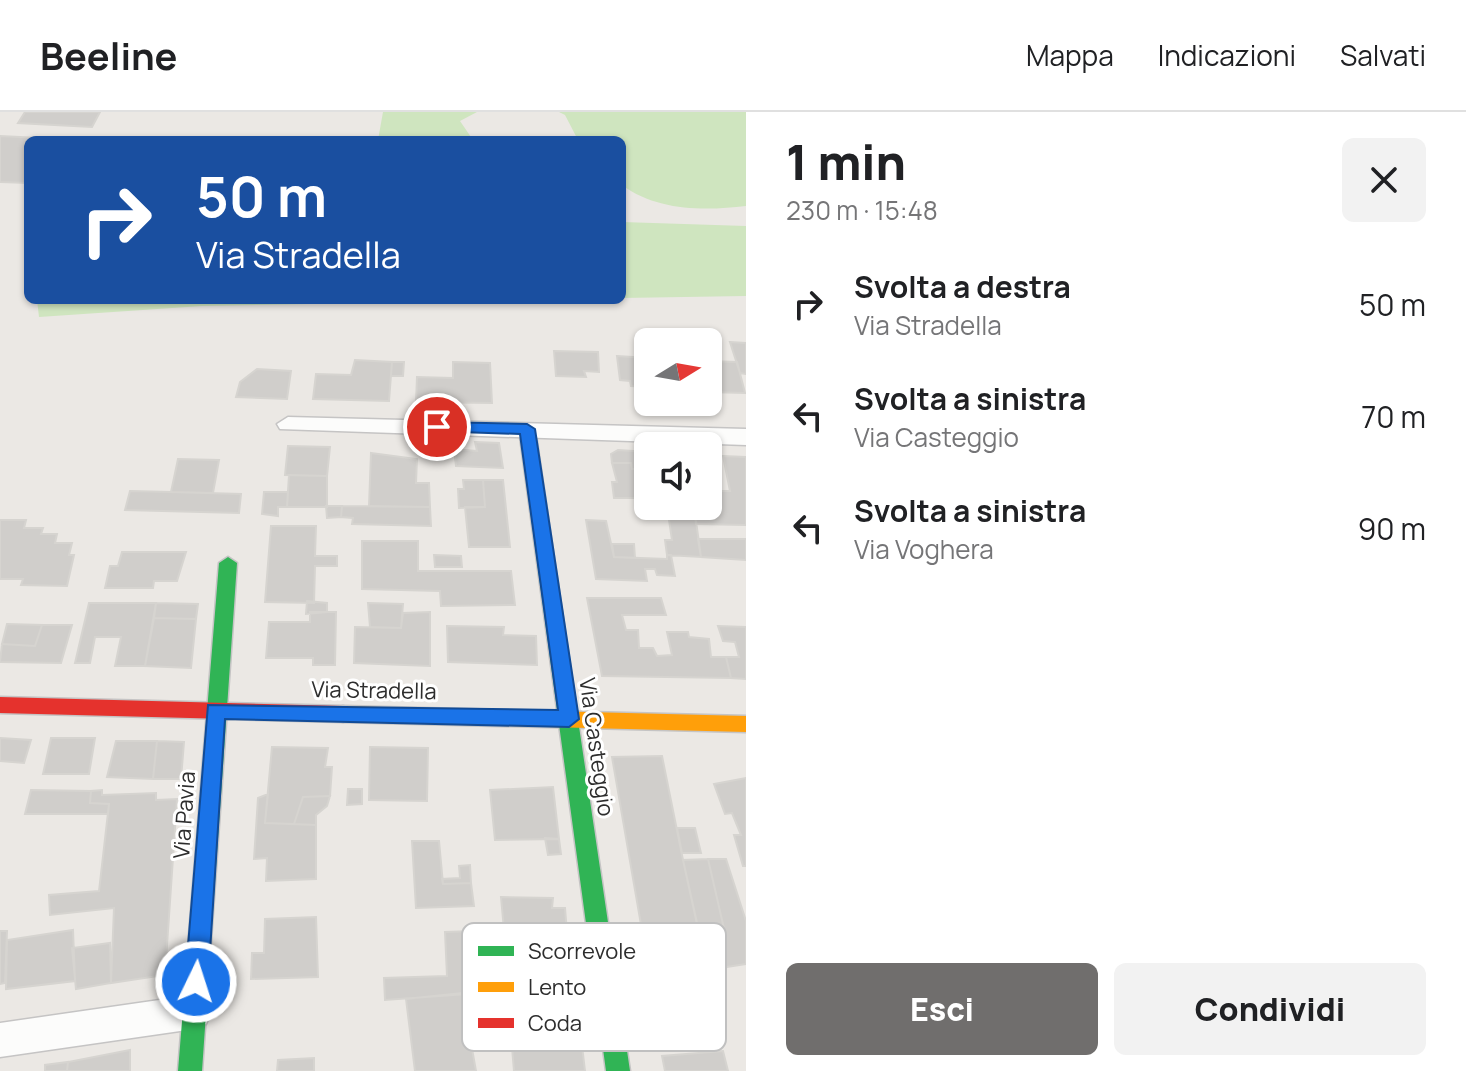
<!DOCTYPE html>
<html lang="it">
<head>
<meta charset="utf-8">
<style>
	body { margin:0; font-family:Manrope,sans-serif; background:#f2f2f2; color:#202124; height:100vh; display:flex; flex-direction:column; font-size:30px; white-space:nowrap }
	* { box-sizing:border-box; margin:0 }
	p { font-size:26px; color:#757577 }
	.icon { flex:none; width:44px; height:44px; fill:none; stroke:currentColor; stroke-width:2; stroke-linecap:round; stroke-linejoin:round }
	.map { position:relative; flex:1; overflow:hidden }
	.drawer { display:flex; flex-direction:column; background:#fff; width:720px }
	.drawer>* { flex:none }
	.top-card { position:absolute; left:24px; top:24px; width:602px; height:168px; border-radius:12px; box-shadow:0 2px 6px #0004; background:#1a4fa0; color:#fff; overflow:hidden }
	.needle { width:52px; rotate:79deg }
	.buttons { position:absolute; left:634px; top:216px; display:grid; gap:16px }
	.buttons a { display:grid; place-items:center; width:88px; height:88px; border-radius:12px; background:#fff; box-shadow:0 2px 6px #0004; font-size:40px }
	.pin { position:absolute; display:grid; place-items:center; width:68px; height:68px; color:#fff; margin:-34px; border:4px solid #fff; border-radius:50%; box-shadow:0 2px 8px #0007 }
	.me { position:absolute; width:88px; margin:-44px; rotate:4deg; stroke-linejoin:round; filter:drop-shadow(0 0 6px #0008) }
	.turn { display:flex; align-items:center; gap:28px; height:168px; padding:0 40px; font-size:36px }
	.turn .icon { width:104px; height:104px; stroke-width:2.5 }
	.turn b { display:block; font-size:56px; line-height:68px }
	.round { display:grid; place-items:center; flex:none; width:84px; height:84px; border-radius:12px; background:#f2f2f2 }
	.headline { display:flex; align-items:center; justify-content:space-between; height:136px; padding:0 40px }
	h1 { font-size:48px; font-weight:800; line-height:60px }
	.cta { display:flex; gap:16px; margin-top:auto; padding:16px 40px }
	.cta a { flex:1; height:92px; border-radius:12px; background:#706e6d; color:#fff; font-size:32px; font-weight:800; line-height:92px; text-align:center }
	.cta a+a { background:#f2f2f2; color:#202124 }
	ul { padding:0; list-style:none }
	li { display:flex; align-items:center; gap:24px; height:112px; padding:0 40px }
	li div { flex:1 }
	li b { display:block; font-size:30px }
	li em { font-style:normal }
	header { display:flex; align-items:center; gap:48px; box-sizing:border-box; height:112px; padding:0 40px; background:#fff; border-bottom:2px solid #e0e0e0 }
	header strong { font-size:38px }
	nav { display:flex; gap:44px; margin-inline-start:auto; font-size:28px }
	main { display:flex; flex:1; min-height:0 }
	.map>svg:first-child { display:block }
</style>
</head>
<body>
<header>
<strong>Beeline</strong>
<nav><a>Mappa</a><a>Indicazioni</a><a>Salvati</a></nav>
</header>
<main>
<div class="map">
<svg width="746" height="959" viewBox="0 0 746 959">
	<rect width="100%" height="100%" fill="#ebe8e4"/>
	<path fill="#cfe5bf" d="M 383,0 L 477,0 L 460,9 L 473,28 L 378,28 Z
		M 559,0 L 746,0 L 746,94 C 704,99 657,99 622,73 L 622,28 L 578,28 L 565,3 Z
		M 622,110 L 746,114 L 746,184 L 622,186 Z
		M 37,188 L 534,188 L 202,194 L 39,205 Z"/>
	<path fill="#d0cecb" stroke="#d6d4d0" stroke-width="2" d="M 25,0 L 100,0 L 92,15 L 18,11 Z
		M 0,24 L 60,27 L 28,28 L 28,71 L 0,70 Z
		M 730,230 L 746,231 L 746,262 L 740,261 Z
		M 554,239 L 598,240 L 599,260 L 584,259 L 586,265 L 556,264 Z
		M 617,244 L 648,246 L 648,275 L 631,274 L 630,269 L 620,268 Z
		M 355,248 L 392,250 L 389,289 L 313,287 L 316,262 L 351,263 Z
		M 708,249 L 737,250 L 745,281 L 708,280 Z
		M 392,250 L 404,250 L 403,264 L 391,264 Z
		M 453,250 L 490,251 L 492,291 L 416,290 L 417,265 L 453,266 Z
		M 257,257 L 291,259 L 287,287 L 236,285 L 240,270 Z
		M 475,330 L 499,331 L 503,356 L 456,354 L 454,337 L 477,339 Z
		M 288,334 L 330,335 L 327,364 L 285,363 Z
		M 618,338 L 648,340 L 648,351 L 641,351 L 642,357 L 632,357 L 631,351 L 612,351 L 611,342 Z
		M 371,341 L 417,347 L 416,371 L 429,371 L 430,395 L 369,394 Z
		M 723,344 L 746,345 L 746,413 L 696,412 L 694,394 L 708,394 L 708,379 L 730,379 Z
		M 178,347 L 219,348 L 213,381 L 171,380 Z
		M 612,351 L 631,351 L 632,357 L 642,357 L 641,351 L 648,351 L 648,386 L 614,386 L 612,370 L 617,370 Z
		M 289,363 L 327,364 L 327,395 L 287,395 Z
		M 463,368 L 483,368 L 485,395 L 459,396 L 458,377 L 464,377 Z
		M 483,368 L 503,368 L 510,435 L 469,435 L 465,395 L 485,395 Z
		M 130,379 L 171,380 L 241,382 L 239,401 L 125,398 Z
		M 264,380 L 288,380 L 287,395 L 278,395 L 278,404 L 262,402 Z
		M 326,394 L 342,394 L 341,405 L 327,406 Z
		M 342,394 L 430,395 L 431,414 L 352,412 L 353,406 L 341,405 Z
		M 662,394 L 694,394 L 695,402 L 662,400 Z
		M 668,401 L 695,402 L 701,445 L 667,443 L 665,428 L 672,428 Z
		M 0,408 L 26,408 L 24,416 L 43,416 L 41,422 L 57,422 L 55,431 L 72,431 L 69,443 L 74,443 L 67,474 L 21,473 L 23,467 L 0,467 Z
		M 586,408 L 606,409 L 614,445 L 667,447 L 667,443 L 671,443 L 675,464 L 657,463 L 655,457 L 645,457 L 647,469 L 596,467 Z
		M 271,414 L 316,414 L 315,444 L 337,444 L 337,454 L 315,454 L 314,491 L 265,490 Z
		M 698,427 L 746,427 L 746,448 L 701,445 Z
		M 362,429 L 418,429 L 418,459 L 511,459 L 515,493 L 441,494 L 440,479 L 362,477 Z
		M 612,432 L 634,432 L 635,446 L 614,445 Z
		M 122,440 L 186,440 L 177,469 L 154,469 L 153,476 L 105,476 L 110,454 L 118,454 Z
		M 434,443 L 461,444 L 462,455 L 435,455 Z
		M 587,486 L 661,486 L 666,503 L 622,503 L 626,518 L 638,518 L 639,536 L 653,536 L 657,544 L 672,543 L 667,520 L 688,520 L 689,525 L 709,527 L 711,545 L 726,545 L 731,566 L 602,564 Z
		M 307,489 L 327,491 L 327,500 L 306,502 Z
		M 89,491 L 156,491 L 145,554 L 115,554 L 121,525 L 95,525 L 90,551 L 75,551 Z
		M 156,491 L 198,492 L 196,507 L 154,506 Z
		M 368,491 L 403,492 L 401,516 L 370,515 Z
		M 310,500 L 336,500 L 335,553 L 313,553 L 313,546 L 266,546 L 269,510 L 310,510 Z
		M 430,500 L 430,554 L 354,551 L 355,515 L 401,516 L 403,501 Z
		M 154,506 L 196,507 L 191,556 L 145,554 Z
		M 7,512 L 42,513 L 35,534 L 2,532 Z
		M 42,513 L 72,513 L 61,551 L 0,550 L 2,532 L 35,534 Z
		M 447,514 L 504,515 L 503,523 L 536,524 L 537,553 L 448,550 Z
		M 718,514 L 746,515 L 746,567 L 731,566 L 726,545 L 739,545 L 735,530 L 723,529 Z
		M 0,626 L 31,628 L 24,651 L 0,649 Z
		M 51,626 L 95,626 L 89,662 L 43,662 Z
		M 116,629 L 157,629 L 153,667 L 107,665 Z
		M 157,629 L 184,630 L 181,667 L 153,667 Z
		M 272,635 L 328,636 L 325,655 L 332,655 L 330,684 L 303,685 L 294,712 L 265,711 Z
		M 370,635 L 428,636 L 427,689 L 369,688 Z
		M 662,644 L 683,748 L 707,858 L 649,859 L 612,645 Z
		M 746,666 L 746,754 L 743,754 L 734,723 L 741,723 L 732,701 L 725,702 L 714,672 Z
		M 553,675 L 559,727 L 495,728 L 490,678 Z
		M 348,677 L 362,677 L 362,692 L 347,693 Z
		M 31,678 L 91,679 L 90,691 L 109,692 L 108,702 L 25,702 Z
		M 102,678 L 102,683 L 156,681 L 156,688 L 177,687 L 165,863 L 111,871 L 114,796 L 50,803 L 49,783 L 99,779 L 109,692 L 90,691 L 91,679 Z
		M 268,682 L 265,711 L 316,713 L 316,767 L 266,769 L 267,746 L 254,747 L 258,686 Z
		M 330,684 L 327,694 L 316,703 L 316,713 L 294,712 L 303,685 Z
		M 677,716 L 695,716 L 701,741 L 682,741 Z
		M 545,726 L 559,727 L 561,742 L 548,743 Z
		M 412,729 L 439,729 L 443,772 L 471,771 L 474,794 L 416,796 Z
		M 708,747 L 725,821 L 699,820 L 683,748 Z
		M 708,747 L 726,747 L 746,809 L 746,852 L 707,858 L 699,820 L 725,821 Z
		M 470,753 L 471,771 L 443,772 L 442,767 L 460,766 L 459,754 Z
		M 501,785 L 553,786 L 552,796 L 565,796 L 569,845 L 511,845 L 510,818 L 504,818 Z
		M 316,805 L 318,865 L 251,867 L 252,841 L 264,841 L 265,807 Z
		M 73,818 L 75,869 L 6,877 L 7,828 Z
		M 0,819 L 7,819 L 5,871 L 0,872 Z
		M 475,819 L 480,881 L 385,888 L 384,866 L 447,864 L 445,820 Z
		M 110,831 L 111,871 L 76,877 L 72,836 Z
		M 462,881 L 476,959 L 415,959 L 406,887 Z
		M 509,900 L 578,900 L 585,959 L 514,959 Z
		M 130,938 L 130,959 L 67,959 L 68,950 Z
		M 723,939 L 728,959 L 665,959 L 662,944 Z
		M 314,946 L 314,959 L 277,959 L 278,948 Z
		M 68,950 L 67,959 L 45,959 L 45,953 Z"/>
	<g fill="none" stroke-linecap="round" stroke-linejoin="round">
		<defs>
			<path id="street" d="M 288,305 L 746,317 L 746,333 L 280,317 L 277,312 Z
				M 194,883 L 206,888 L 211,900 L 206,912 L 194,917 L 0,945 L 0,911 Z"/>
			<path id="fast" d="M 527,312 L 535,317 L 630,959 L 606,959 L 519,317 Z
				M 228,445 L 237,451 L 202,959 L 178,959 L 219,451 Z"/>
			<path id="slow" d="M 343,594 L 746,604 L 746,620 L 343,610 L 336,608 L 333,602 L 336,596 Z"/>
			<path id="jam" d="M 0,585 L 343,594 L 350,596 L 353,602 L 350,608 L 343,610 L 0,601 Z"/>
		</defs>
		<use href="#street" stroke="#c5c4c4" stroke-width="3"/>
		<use href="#fast" stroke="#c5c4c4" stroke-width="3"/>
		<use href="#slow" stroke="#c5c4c4" stroke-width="3"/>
		<use href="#jam" stroke="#c5c4c4" stroke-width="3"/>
		<use href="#street" fill="#fcfcfb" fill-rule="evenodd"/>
		<use href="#fast" fill="#30b455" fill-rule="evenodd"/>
		<use href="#slow" fill="#ff9f0a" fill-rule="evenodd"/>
		<use href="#jam" fill="#e5322d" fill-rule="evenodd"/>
	</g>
	<path fill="#1a73e8" stroke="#114b97" stroke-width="2" d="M 437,310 L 527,312 L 535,317 L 579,607 L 569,615 L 225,607 L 208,870 L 205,878 L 196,882 L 188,878 L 185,870 L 208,593 L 558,598 L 520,322 L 431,319 L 429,315 Z"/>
	<g text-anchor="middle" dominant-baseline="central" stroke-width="6" stroke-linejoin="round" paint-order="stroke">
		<g font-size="22" fill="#2d2d2d" stroke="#fff">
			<text transform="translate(374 578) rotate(1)">Via Stradella</text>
			<text transform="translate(597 635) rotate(82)">Via Casteggio</text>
			<text transform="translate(184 703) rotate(-86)">Via Pavia</text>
		</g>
	</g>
	<rect x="462" y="811" width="264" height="128" rx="12" fill="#fff" stroke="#c0c0c0" stroke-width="2"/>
	<rect x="478" y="834" width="36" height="10" fill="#30b455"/>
	<rect x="478" y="870" width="36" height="10" fill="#ff9f0a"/>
	<rect x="478" y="906" width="36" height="10" fill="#e5322d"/>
	<g font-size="22" fill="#2d2d2d">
		<text x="528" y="847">Scorrevole</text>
		<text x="528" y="883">Lento</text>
		<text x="528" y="919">Coda</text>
	</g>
</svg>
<div class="buttons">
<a><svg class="needle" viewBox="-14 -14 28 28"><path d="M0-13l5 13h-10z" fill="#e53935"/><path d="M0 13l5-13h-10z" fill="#757577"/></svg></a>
<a><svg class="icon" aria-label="sound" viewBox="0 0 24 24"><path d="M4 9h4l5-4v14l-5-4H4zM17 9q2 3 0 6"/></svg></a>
</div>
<div class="pin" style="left:437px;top:315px;background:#d93025"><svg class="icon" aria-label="arrive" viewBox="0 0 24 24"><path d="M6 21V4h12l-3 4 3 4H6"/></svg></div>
<svg class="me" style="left:196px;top:870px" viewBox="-20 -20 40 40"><circle r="17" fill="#1a73e8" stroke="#fff" stroke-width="3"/><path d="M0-11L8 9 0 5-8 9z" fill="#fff"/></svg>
<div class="top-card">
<div class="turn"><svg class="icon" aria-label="right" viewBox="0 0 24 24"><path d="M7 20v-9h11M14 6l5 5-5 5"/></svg><div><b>50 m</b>Via Stradella</div></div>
</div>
</div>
<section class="drawer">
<div class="headline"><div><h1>1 min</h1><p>230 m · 15:48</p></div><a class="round"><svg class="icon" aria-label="close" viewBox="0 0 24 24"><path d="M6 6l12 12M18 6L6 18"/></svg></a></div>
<ul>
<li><svg class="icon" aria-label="right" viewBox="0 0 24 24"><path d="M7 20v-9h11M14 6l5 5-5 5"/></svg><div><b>Svolta a destra</b><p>Via Stradella</p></div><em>50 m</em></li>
<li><svg class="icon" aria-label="left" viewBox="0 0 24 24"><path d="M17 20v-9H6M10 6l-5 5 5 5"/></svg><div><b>Svolta a sinistra</b><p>Via Casteggio</p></div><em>70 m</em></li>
<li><svg class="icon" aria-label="left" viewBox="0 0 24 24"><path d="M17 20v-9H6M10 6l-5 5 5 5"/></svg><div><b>Svolta a sinistra</b><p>Via Voghera</p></div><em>90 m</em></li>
</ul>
<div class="cta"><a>Esci</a><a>Condividi</a></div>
</section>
</main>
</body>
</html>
